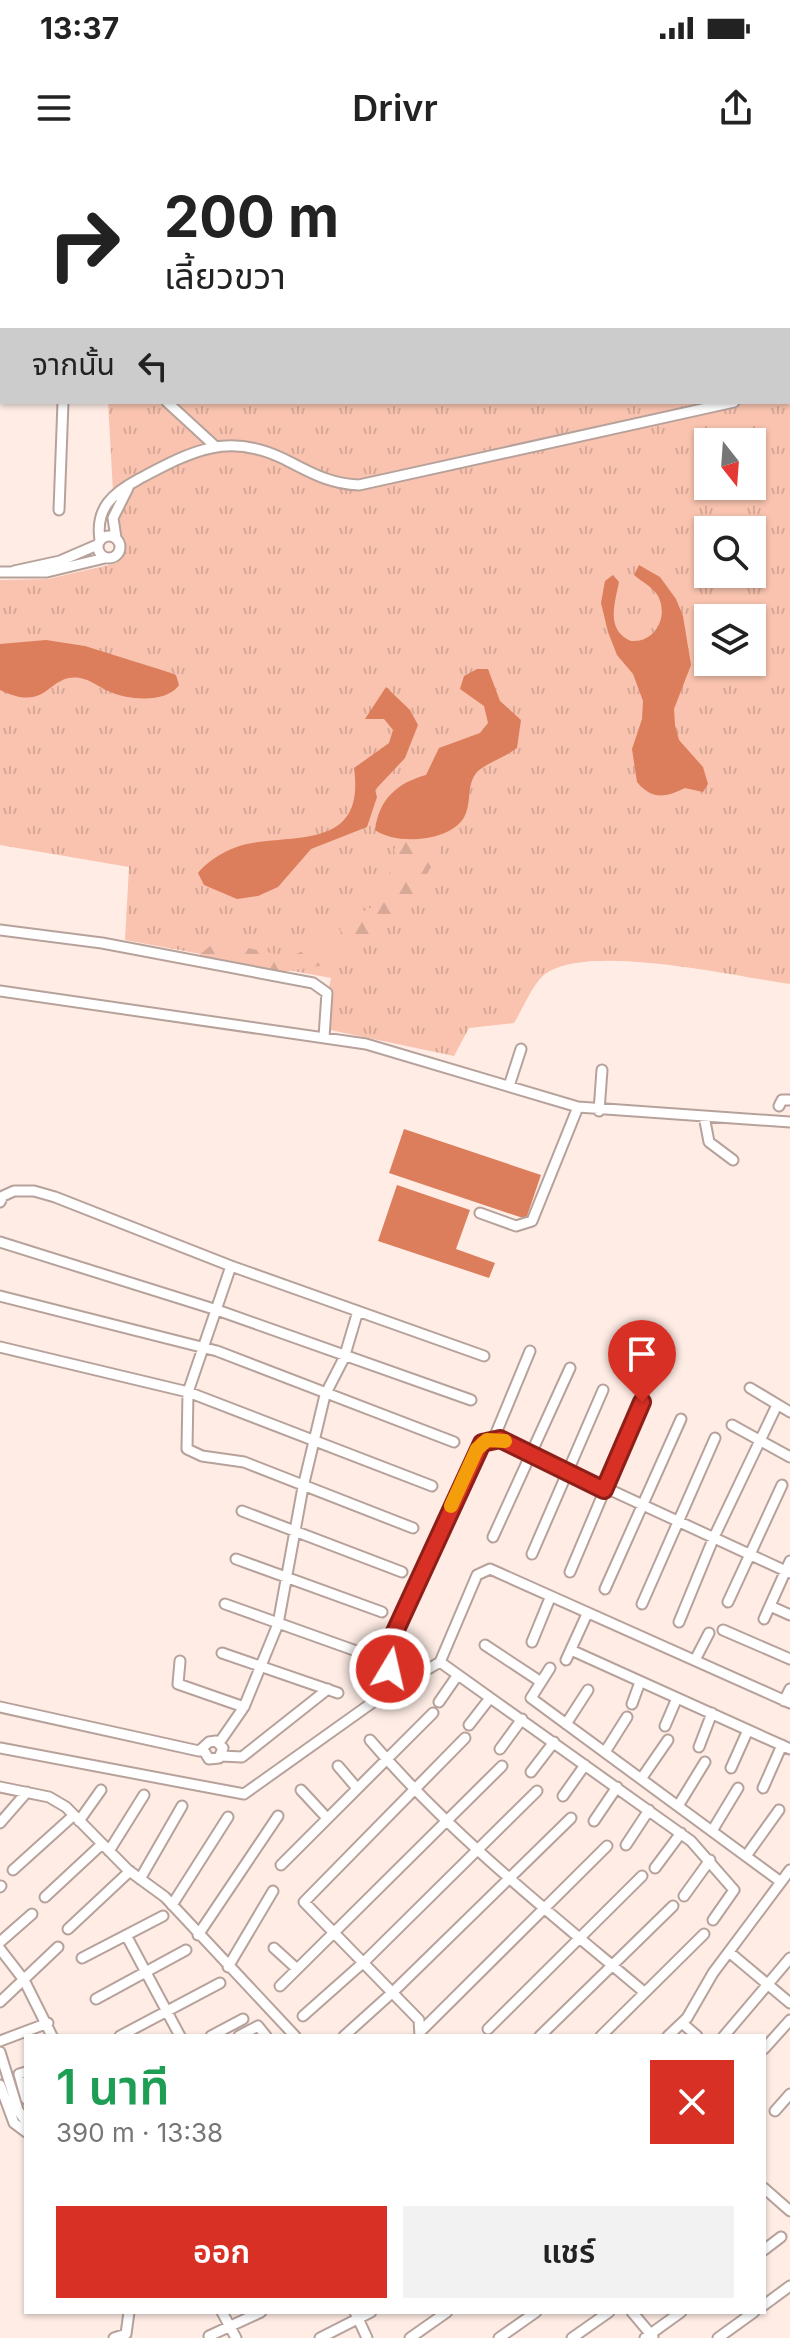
<!DOCTYPE html>
<html lang="th">
<head>
<meta charset="utf-8">
<style>
	body { margin:0; font-family:Inter,"Noto Sans Thai",sans-serif; background:#f2f2f2; color:#222; height:100vh; display:flex; flex-direction:column; font-size:30px; white-space:nowrap }
	* { box-sizing:border-box; margin:0 }
	p { font-size:26px; color:#767676 }
	.icon { flex:none; width:44px; height:44px; fill:none; stroke:currentColor; stroke-width:2; stroke-linecap:round; stroke-linejoin:round }
	.map { position:relative; flex:1; overflow:hidden }
	.details { position:absolute; left:24px; top:1874px; width:742px; height:280px; display:flex; flex-direction:column; background:#fff; border-radius:0px; box-shadow:0 2px 6px #0004 }
	.details>* { flex:none }
	.hud { position:absolute; left:0px; top:0px; width:790px; height:244px; box-shadow:0 2px 6px #0004; background:#fff; color:#222; overflow:hidden }
	.needle { width:52px; rotate:163deg }
	.tools { position:absolute; left:694px; top:268px; display:grid; gap:16px }
	.tools a { display:grid; place-items:center; width:72px; height:72px; border-radius:0px; background:#fff; box-shadow:0 2px 6px #0004; font-size:40px }
	.pin { position:absolute; display:grid; place-items:center; width:68px; height:68px; color:#fff; margin:-82px -34px; border-radius:50% 50% 50% 0; rotate:-45deg; box-shadow:0 0 8px #0007 }
	.pin .icon { rotate:45deg }
	.me { position:absolute; width:88px; margin:-44px; rotate:9deg; stroke-linejoin:round; filter:drop-shadow(0 0 6px #0008) }
	.turn { display:flex; align-items:center; gap:28px; height:168px; padding:0 32px; font-size:36px }
	.turn .icon { width:104px; height:104px; stroke-width:2.5 }
	.turn b { display:block; font-size:56px; line-height:68px }
	.then { display:flex; align-items:center; height:76px; padding:0 32px; background:#0003; gap:16px; font-size:30px }
	.round { display:grid; place-items:center; flex:none; width:84px; height:84px; border-radius:0px; background:#f2f2f2 }
	.headline { display:flex; align-items:center; justify-content:space-between; height:136px; padding:0 32px }
	h1 { font-size:48px; font-weight:600; line-height:60px; color:#1e9e55 }
	.primary-button { display:flex; gap:16px; margin-top:auto; padding:16px 32px }
	.primary-button a { flex:1; height:92px; border-radius:0px; background:#d93025; color:#fff; font-size:32px; font-weight:600; line-height:92px; text-align:center }
	.primary-button a+a { background:#f2f2f2; color:#222 }
	.status { display:flex; justify-content:space-between; align-items:center; height:56px; padding:0 40px; background:#fff; direction:ltr }
	.status svg { height:22px; fill:currentColor }
	header { display:flex; justify-content:space-between; align-items:center; height:104px; padding:0 32px; background:#fff; font-size:36px; font-weight:600 }
	.map>svg:first-child { display:block }
</style>
</head>
<body>
<div class="status"><b>13:37</b><svg viewBox="0 0 49 12"><path d="M0 12V9h3v3zM5 12V6h3v6zM10 12V3h3v9zM15 12V0h3v12zM26 1h20v11H26zM47 4h2v5h-2z"/></svg></div>
<header><svg class="icon" aria-label="menu" viewBox="0 0 24 24"><path d="M4 6h16M4 12h16M4 18h16"/></svg>Drivr<svg class="icon" aria-label="share" viewBox="0 0 24 24"><path d="M12 15V3M7 8l5-5 5 5M5 13v7h14v-7"/></svg></header>
<div class="map">
<svg width="790" height="2178" viewBox="0 0 790 2178">
	<defs>
		<pattern id="grass-tufts" width="24" height="20" patternUnits="userSpaceOnUse" patternTransform="scale(2)"><rect width="24" height="20" fill="#f9c3af"/><path d="M3 7l-1-3M5 7V3M7 7l1-3M15 17l-1-3M17 17v-4M19 17l1-3" fill="none" stroke="#d7a897"/></pattern>
		<pattern id="forest-firs" width="22" height="20" patternUnits="userSpaceOnUse" patternTransform="scale(2)"><rect width="22" height="20" fill="#f9c3af"/><path d="M5 1l3.5 6h-7zM16 11l3.5 6h-7z" fill="#d7a897"/></pattern>
	</defs>
	<rect width="100%" height="100%" fill="#feece5"/>
	<path fill="url(#grass-tufts)" fill-rule="evenodd" d="M 94,0 L 790,0 L 790,824 C 733,816 595,784 548,812 C 534,820 523,849 514,863 L 469,868 L 454,896 L 321,868 L 331,818 L 125,780 L 129,707 L 0,685 L 0,420 L 48,419 L 117,403 L 108,242 L 788,242 L 788,2 ZM 708,282 L 752,282 L 752,326 L 708,326 ZM 708,370 L 752,370 L 752,414 L 708,414 ZM 708,458 L 752,458 L 752,502 L 708,502 Z"/>
	<path fill="url(#forest-firs)" d="M 434,677 L 442,684 L 440,691 L 413,739 L 397,745 L 397,752 L 379,773 L 346,777 L 340,770 L 343,763 L 386,739 L 390,709 L 396,701 L 394,689 L 401,681 Z
		M 216,781 L 289,797 L 320,784 L 332,788 L 337,803 L 283,812 L 198,796 Z"/>
	<path fill="#dc7e5b" d="M 639,405 L 660,417 L 676,439 L 683,456 L 691,505 L 674,549 L 675,565 L 679,580 L 703,607 L 708,624 L 703,632 L 685,628 C 666,637 653,641 637,622 L 632,589 L 642,559 L 643,541 L 633,514 L 617,495 L 608,472 L 601,443 L 605,421 L 613,415 L 619,422 C 615,443 605,470 631,481 C 655,483 669,457 658,436 C 653,427 642,422 634,415 Z
		M 46,480 L 85,486 L 168,512 L 176,515 L 179,525 C 166,544 127,540 108,531 C 99,527 91,520 80,518 C 47,513 49,554 0,530 L 0,484 Z
		M 477,509 L 488,509 L 500,541 L 521,560 L 517,588 C 505,597 489,602 478,611 C 465,624 473,644 463,659 C 447,682 396,685 375,670 C 379,639 397,623 426,615 L 439,588 L 480,573 L 488,563 L 484,546 L 460,529 L 464,516 Z
		M 386,527 L 410,550 L 418,565 L 405,598 L 375,630 L 377,637 L 367,667 L 311,689 L 278,727 L 258,736 L 237,739 L 204,725 L 198,713 C 210,698 233,686 252,683 C 303,675 365,686 354,608 L 389,583 L 393,570 L 384,559 L 365,559 Z
		M 404,969 L 541,1015 L 526,1059 L 389,1013 Z
		M 397,1025 L 470,1050 L 456,1089 L 495,1103 L 489,1118 L 378,1081 Z"/>
	<g fill="none" stroke-linecap="round" stroke-linejoin="round">
		<defs>
			<path id="street" d="M 56,2 L 57,0
				M 102,2 L 102,0
				M 0,53 L 2,53
				M 788,231 L 790,231
				M 167,242 L 216,287
				M 59,350 L 63,242
				M98 387a11 11 0 1 1 22 0a11 11 0 1 1-22 0Z
				M 116,378 L 113,358 L 128,328
				M 100,380 C 95,348 113,333 139,319 C 190,292 227,271 284,299 C 310,312 329,324 359,325 L 734,242
				M 14,411 L 60,401 L 97,385
				M 0,412 L 47,412 L 105,398
				M 0,770 L 102,783 L 313,823 L 327,833 L 324,877
				M 0,831 L 366,884 L 578,947 L 790,962
				M 509,926 L 521,889
				M 779,946 L 782,940 L 790,940
				M 599,951 L 602,910
				M 704,956 L 709,982 L 733,1000
				M 0,1042 L 3,1036 L 14,1031 L 34,1031 L 55,1037 L 231,1106 L 484,1196
				M 480,1053 L 516,1066 L 532,1061 L 578,947
				M 0,1082 L 217,1150 L 471,1240
				M 231,1106 L 188,1232 L 187,1289 L 202,1296 L 244,1302 L 413,1368
				M 0,1136 L 217,1191 L 454,1282
				M 0,1187 L 188,1232 L 432,1326
				M 750,1228 L 790,1252
				M 732,1265 L 790,1297
				M 494,1278 L 530,1191
				M 242,1351 L 402,1412
				M 493,1377 L 570,1208
				M 532,1394 L 603,1230
				M 236,1399 L 382,1452
				M 570,1412 L 642,1242
				M 605,1429 L 681,1259
				M 728,1442 L 782,1325
				M 225,1444 L 362,1493
				M 642,1444 L 715,1278
				M 770,1446 L 790,1455
				M 764,1459 L 790,1401
				M 679,1462 L 714,1377 L 777,1245
				M 723,1470 L 790,1499
				M 532,1482 L 550,1438
				M 485,1485 L 541,1522
				M 571,1490 L 790,1589
				M 222,1493 L 338,1533
				M 566,1500 L 587,1454
				M 695,1500 L 709,1473
				M 180,1501 L 178,1524 L 244,1547
				M 440,1502 L 691,1681 L 734,1730 L 713,1760
				M 550,1508 L 531,1538 L 781,1722 L 713,1813 L 687,1858 L 668,1876
				M 393,1530 L 389,1492 L 393,1476 L 477,1289 L 487,1280 L 500,1279 L 790,1413
				M 784,1541 L 790,1529
				M 439,1542 L 457,1516
				M 632,1544 L 640,1522
				M 0,1547 L 199,1591
				M 566,1564 L 588,1530
				M 469,1565 L 490,1538
				M 665,1566 L 677,1538
				M 370,1580 C 451,1675 549,1752 644,1832
				M 216,1581 L 223,1588 L 219,1598 L 209,1599 L 204,1591 L 199,1591 L 209,1582 Z
				M 219,1583 L 244,1547 L 278,1464 L 303,1327 L 325,1235 L 344,1198 L 358,1151
				M 699,1587 L 712,1553
				M 0,1588 L 244,1634 L 376,1540 L 440,1502 L 477,1415 L 490,1409 L 790,1543
				M 500,1589 L 522,1559
				M 605,1592 L 627,1557
				M 221,1596 L 242,1597 L 328,1529
				M 338,1606 L 356,1627
				M 731,1608 L 748,1570
				M 531,1612 L 554,1582
				M 641,1619 L 668,1580
				M 0,1627 L 49,1637 L 66,1647 L 128,1710 L 165,1737 L 295,1876
				M 763,1628 L 782,1585
				M 301,1630 L 326,1657
				M 563,1636 L 585,1605
				M 678,1646 L 705,1602
				M 79,1661 L 101,1630
				M 594,1661 L 617,1627
				M 0,1663 L 27,1632
				M 712,1671 L 738,1628
				M 626,1685 L 649,1650
				M 109,1691 L 144,1635
				M 746,1696 L 779,1650
				M 281,1705 L 433,1553
				M 655,1708 L 681,1673
				M 13,1710 L 74,1655
				M 140,1719 L 182,1646
				M 781,1722 L 790,1710
				M 0,1727 L 1,1726
				M 684,1736 L 710,1700
				M 45,1737 L 102,1684
				M 172,1745 L 228,1657
				M 68,1769 L 130,1711
				M 126,1775 L 180,1876
				M 198,1775 L 278,1656
				M 0,1782 L 32,1754
				M 274,1788 L 297,1809
				M 0,1789 L 24,1820 L 52,1876
				M 729,1792 L 790,1843
				M 82,1798 L 163,1756
				M 228,1807 L 273,1731
				M 280,1826 L 502,1606
				M 96,1839 L 186,1790
				M 0,1842 L 58,1787
				M 303,1856 L 365,1801 L 537,1631
				M 682,1863 L 697,1876
				M 488,1869 L 642,1716
				M 421,1871 L 607,1686
				M 120,1876 L 220,1823
				M 211,1876 L 243,1859
				M 239,1876 L 258,1866 L 266,1876
				M 344,1876 L 394,1831 L 571,1658
				M 420,1876 L 419,1860 L 304,1742 L 465,1578
				M 540,1876 L 673,1746
				M 601,1876 L 704,1774
				M 724,1876 L 790,1798
				M 0,1881 L 48,1863
				M 764,1889 L 790,1860
				M 0,1892 L 18,1950 L 26,1962
				M 26,1912 L 19,1914 L 26,1939
				M 0,1925 L 14,1963 L 26,1972
				M 775,1951 L 790,1934
				M 764,2028 L 790,2051
				M 764,2090 L 781,2077
				M 764,2145 L 790,2126
				M 222,2152 L 236,2178
				M 355,2152 L 367,2178
				M 632,2152 L 653,2177
				M 209,2176 L 261,2152
				M 114,2178 L 126,2174 L 129,2152
				M 320,2178 L 371,2152
				M 410,2178 L 447,2152
				M 499,2178 L 536,2152
				M 572,2178 L 609,2152
				M 645,2178 L 681,2152
				M 718,2178 L 754,2152"/>
		</defs>
		<use href="#street" stroke="#b7a29b" stroke-width="13"/>
		<use href="#street" stroke="#fff" stroke-width="9"/>
	</g>
	<g fill="none" stroke-linecap="round" stroke-linejoin="round">
		<defs>
			<path id="route" d="M 390,1509 L 393,1476 L 482,1283 L 500,1279 L 604,1330 L 642,1242"/>
		</defs>
		<use href="#route" stroke="#8d1f18" stroke-width="20"/>
		<use href="#route" stroke="#d93025" stroke-width="14"/>
		<path stroke="#f59e0b" stroke-width="14" d="M 451,1346 L 477,1289 L 487,1280 L 505,1281"/>
	</g>
</svg>
<div class="tools">
<a><svg class="needle" viewBox="-14 -14 28 28"><path d="M0-13l5 13h-10z" fill="#e53935"/><path d="M0 13l5-13h-10z" fill="#767676"/></svg></a>
<a><svg class="icon" aria-label="search" viewBox="0 0 24 24"><circle cx="10" cy="10" r="6"/><path d="M15 15l6 6"/></svg></a>
<a><svg class="icon" aria-label="layers" viewBox="0 0 24 24"><path d="M12 4l9 5-9 5-9-5zM3 14l9 5 9-5"/></svg></a>
</div>
<div class="pin" style="left:642px;top:1242px;background:#d93025"><svg class="icon" aria-label="arrive" viewBox="0 0 24 24"><path d="M6 21V4h12l-3 4 3 4H6"/></svg></div>
<svg class="me" style="left:390px;top:1509px" viewBox="-20 -20 40 40"><circle r="17" fill="#d93025" stroke="#fff" stroke-width="3"/><path d="M0-11L8 9 0 5-8 9z" fill="#fff"/></svg>
<div class="hud">
<div class="turn"><svg class="icon" aria-label="right" viewBox="0 0 24 24"><path d="M7 20v-9h11M14 6l5 5-5 5"/></svg><div><b>200 m</b>เลี้ยวขวา</div></div>
<div class="then">จากนั้น<svg class="icon" aria-label="left" viewBox="0 0 24 24"><path d="M17 20v-9H6M10 6l-5 5 5 5"/></svg></div>
</div>
<section class="details">
<div class="headline"><div><h1>1 นาที</h1><p>390 m · 13:38</p></div><a class="round" style="background:#d93025;color:#fff"><svg class="icon" aria-label="close" viewBox="0 0 24 24"><path d="M6 6l12 12M18 6L6 18"/></svg></a></div>
<div class="primary-button"><a>ออก</a><a>แชร์</a></div>
</section>
</div>
</body>
</html>
